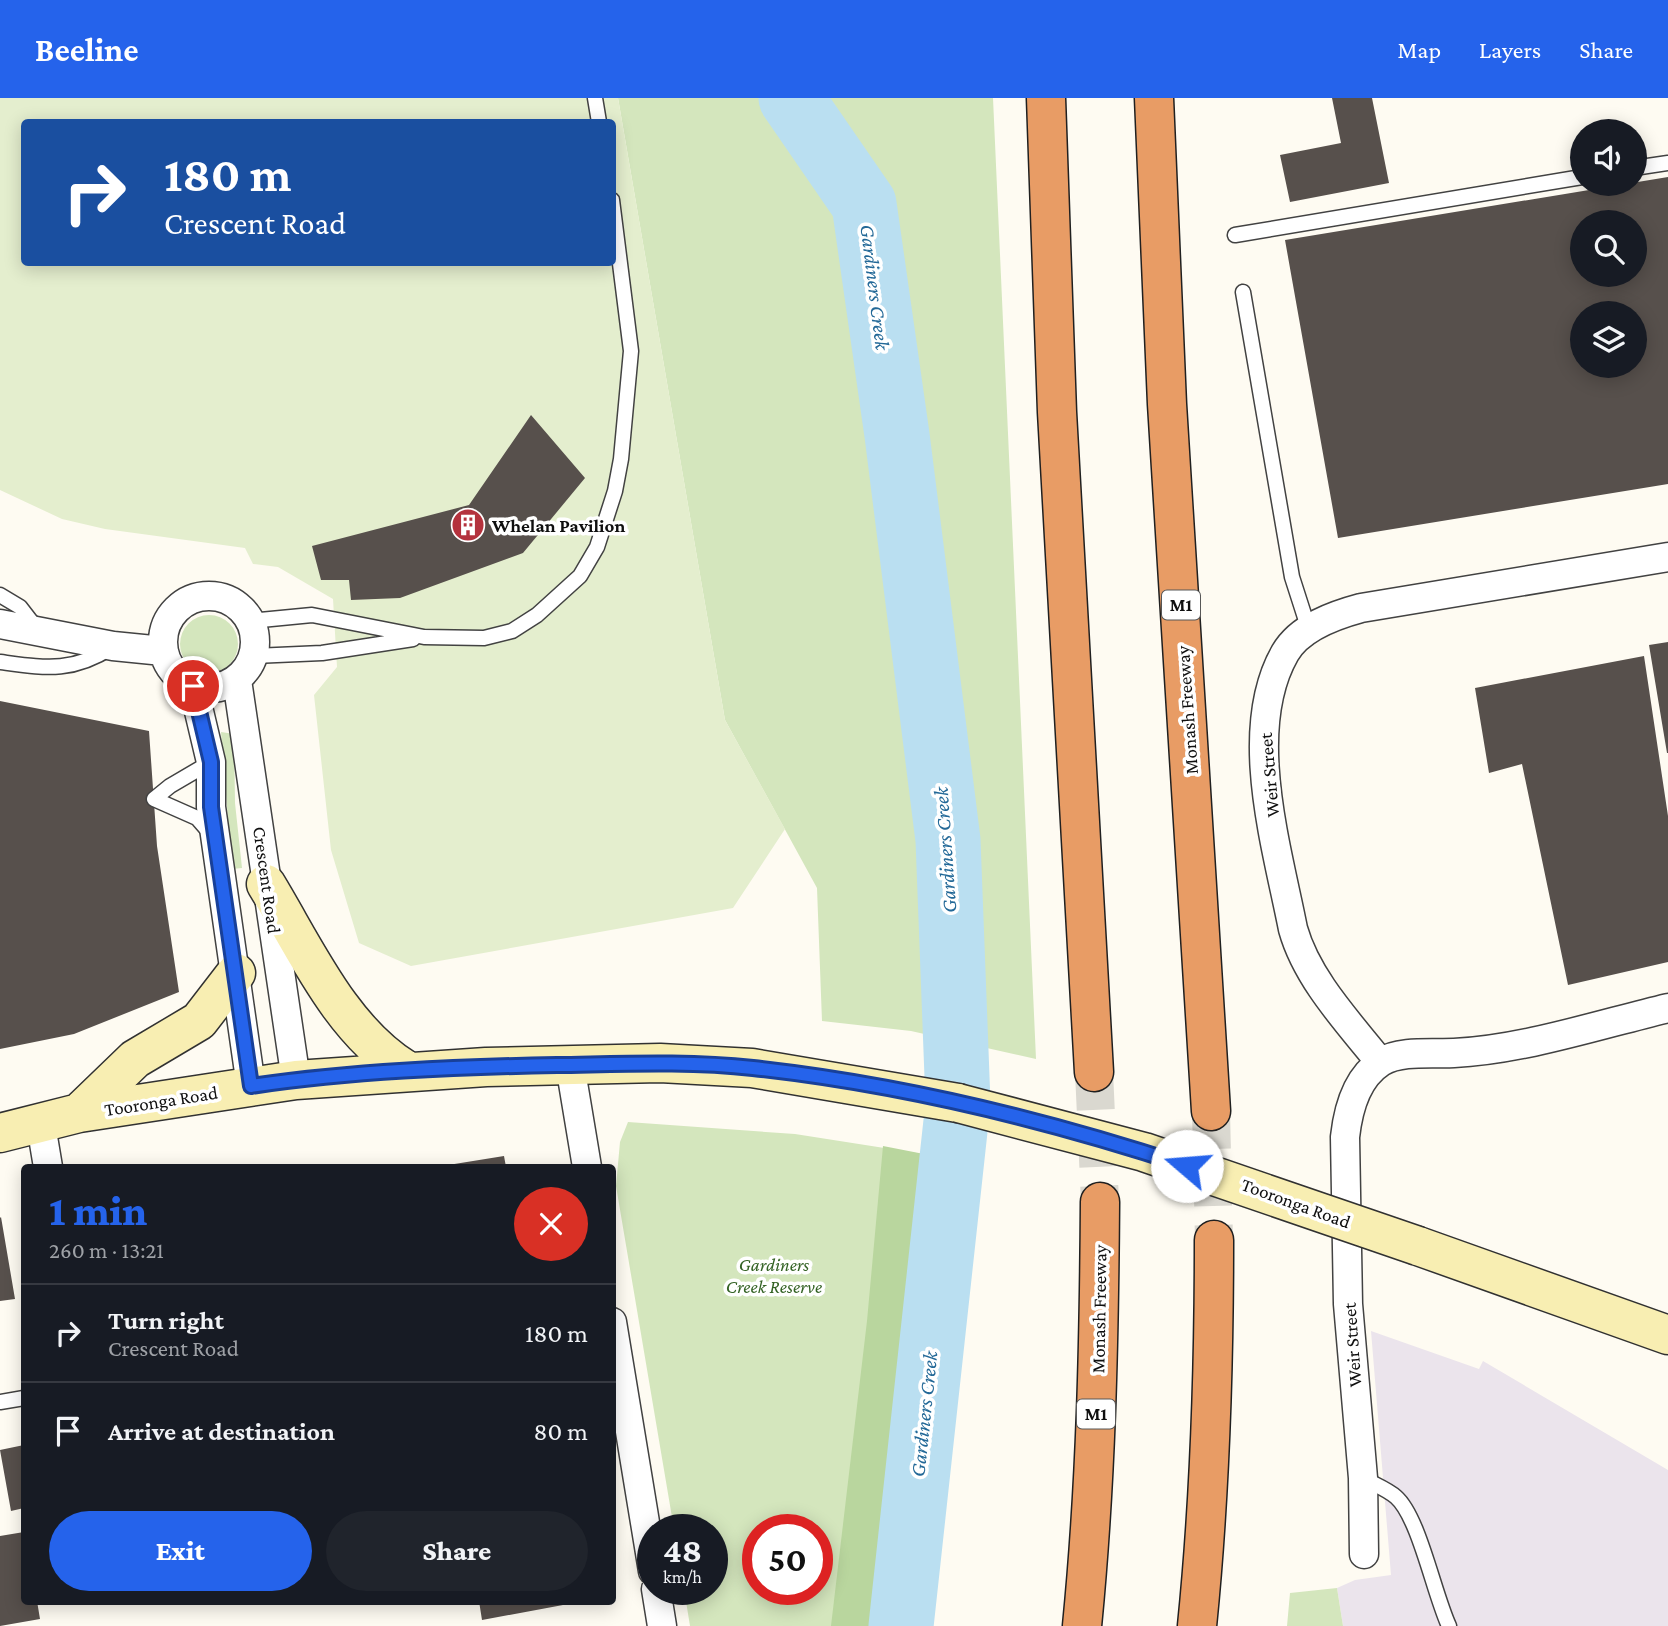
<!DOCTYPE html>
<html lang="en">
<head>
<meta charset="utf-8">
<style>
	body { margin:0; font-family:"Crimson Pro",serif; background:#20242c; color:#f1f3f6; height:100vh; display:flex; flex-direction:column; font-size:26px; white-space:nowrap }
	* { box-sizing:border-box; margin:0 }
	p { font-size:23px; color:#9ea1a6 }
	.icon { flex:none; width:38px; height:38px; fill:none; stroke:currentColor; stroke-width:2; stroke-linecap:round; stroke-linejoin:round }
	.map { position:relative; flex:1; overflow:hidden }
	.side { position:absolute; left:21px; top:1066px; width:595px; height:441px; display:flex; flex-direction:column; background:#171b24; border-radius:7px; box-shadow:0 4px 18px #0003 }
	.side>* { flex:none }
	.top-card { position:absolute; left:21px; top:21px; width:595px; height:147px; border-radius:7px; box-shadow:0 4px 18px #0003; background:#1a4fa0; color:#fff; overflow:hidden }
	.fabs { position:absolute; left:1570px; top:21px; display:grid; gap:14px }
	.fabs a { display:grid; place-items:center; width:77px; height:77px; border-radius:50%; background:#171b24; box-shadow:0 4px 18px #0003; font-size:35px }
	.speed { position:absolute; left:637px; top:1416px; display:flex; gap:14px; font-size:35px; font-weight:700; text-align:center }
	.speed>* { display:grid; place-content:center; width:91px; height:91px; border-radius:50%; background:#171b24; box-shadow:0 4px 18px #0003; line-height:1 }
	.speed small { font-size:18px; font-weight:400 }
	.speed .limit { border:10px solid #d22; background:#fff; color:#111 }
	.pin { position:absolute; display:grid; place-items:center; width:60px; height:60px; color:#fff; margin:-30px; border:4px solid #fff; border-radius:50%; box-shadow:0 2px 7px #0007 }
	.me { position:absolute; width:77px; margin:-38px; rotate:288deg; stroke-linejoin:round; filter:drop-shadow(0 0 5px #0008) }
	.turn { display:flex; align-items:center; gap:24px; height:147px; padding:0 28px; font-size:32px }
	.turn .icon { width:91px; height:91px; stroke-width:2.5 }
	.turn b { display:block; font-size:49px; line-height:60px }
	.round { display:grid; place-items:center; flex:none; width:74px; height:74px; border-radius:37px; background:#20242c }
	.summary { display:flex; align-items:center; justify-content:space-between; height:119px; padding:0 28px }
	h1 { font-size:42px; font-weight:800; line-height:52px; color:#2563eb }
	.action { display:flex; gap:14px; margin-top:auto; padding:14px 28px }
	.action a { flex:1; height:80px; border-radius:42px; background:#2563eb; color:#fff; font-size:28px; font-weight:800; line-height:80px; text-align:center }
	.action a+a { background:#20242c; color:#f1f3f6 }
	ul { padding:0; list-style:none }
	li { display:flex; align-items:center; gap:21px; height:98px; padding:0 28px; border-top:2px solid #363941 }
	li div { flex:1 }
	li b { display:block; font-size:26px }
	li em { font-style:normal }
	header { display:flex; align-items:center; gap:42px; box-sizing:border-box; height:98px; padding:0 35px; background:#2563eb; color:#fff }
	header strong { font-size:33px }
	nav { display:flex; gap:38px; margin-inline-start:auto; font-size:24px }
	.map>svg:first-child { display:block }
</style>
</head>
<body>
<header>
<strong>Beeline</strong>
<nav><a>Map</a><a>Layers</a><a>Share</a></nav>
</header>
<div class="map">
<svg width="1668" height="1528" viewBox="0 0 1668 1528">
	<rect width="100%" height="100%" fill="#fefbf2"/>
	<path fill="#ebe4ec" d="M 1371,1233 L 1479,1271 L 1483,1263 L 1668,1372 L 1668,1528 L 1343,1528 L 1337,1490 L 1355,1482 L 1391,1477 Z"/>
	<path fill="#d4e6bd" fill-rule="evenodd" d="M 618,0 L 993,0 L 1036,961 L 911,933 L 822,923 L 817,790 L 725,622 Z
		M180 546a29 29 0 1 1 58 0a29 29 0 1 1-58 0Z
		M 221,634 L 234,636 L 235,705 L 242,770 L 232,771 Z
		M 628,1024 L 795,1036 L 929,1057 L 876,1528 L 690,1528 L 684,1491 L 712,1491 L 712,1432 L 674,1431 L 616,1088 L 620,1044 ZM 758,1432 L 817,1432 L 817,1491 L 758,1491 Z
		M 1337,1490 L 1343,1528 L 1287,1528 L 1290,1495 Z"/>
	<path fill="#b9d69e" d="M 883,1048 L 929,1057 L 876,1528 L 831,1528 L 867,1223 Z"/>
	<path fill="#e4eece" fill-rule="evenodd" d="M 0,0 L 618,0 L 725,622 L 785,731 L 733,810 L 411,868 L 359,845 L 331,752 L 314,597 L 337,569 L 333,501 L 278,469 L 253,466 L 245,450 L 105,431 L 62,421 L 0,392 ZM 24,24 L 612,24 L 612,164 L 24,164 Z"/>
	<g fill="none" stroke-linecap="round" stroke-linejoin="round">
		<path stroke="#badff1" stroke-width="65" d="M 791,0 L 864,106 L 897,337 L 948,742 L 958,1005 L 901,1528"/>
	</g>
	<path fill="#57504c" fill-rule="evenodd" d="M 1332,0 L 1372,0 L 1389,85 L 1290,104 L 1280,57 L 1341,45 Z
		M 1668,79 L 1668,386 L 1338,440 L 1285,142 ZM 1582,124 L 1634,124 L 1634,177 L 1582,177 ZM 1582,215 L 1634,215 L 1634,268 L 1582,268 Z
		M 531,317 L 585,380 L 523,455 L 400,500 L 351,502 L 349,482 L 321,482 L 312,448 L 469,407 Z
		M 1668,544 L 1668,655 L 1667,655 L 1649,547 Z
		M 1644,558 L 1668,718 L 1668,864 L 1568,887 L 1522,666 L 1489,675 L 1475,590 Z
		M 0,603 L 149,633 L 157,748 L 179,894 L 74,936 L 0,951 Z
		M 504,1058 L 506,1069 L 442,1069 L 442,1068 Z
		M 1,1119 L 15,1201 L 0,1203 L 0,1120 Z
		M 24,1347 L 24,1410 L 11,1413 L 0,1352 Z
		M 24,1434 L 24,1503 L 37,1503 L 40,1521 L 0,1528 L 0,1438 Z
		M 479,1503 L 563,1503 L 563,1507 L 482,1522 Z"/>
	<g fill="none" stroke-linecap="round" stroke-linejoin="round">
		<path stroke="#dad8d0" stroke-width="38" stroke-dasharray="38 19" stroke-linecap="butt" d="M 1094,974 L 1100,1104
			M 1211,1013 L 1214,1142"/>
		<defs>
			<path id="lane" d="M 595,0 L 599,24
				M 1634,70 L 1668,65
				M 1235,137 L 1582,79
				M 1243,194 L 1292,479 L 1309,532
				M 0,497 L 20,509 L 37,531
				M 250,523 L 312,517 L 424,539 L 484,540 L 512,533 L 537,517 L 580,478 L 597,449 L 615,393 L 621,361 L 631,253 L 612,102
				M 254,558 L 322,555 L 413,541
				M 0,564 C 46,570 72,575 112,549
				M 210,735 L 197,720 L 154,701 L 170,688 L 211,664
				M 0,1304 L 24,1300
				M 1363,1380 C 1373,1386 1387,1391 1396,1399 C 1419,1419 1434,1496 1449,1528"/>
			<path id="street" d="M163 544a46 46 0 1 1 92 0a46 46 0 1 1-92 0Z
				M 0,526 L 113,548 L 163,553
				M 237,582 L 296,982
				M 193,588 L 211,664 L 211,709 L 251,988
				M 1380,964 C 1348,924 1307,881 1293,831 C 1277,749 1241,632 1285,555 C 1300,529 1335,517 1361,510 L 1668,459
				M 570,967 L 587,1069
				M 41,1027 L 48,1069
				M 612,1224 L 653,1473
				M 1364,1456 L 1363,1380 L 1348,1206 L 1345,1039 C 1348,1012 1356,980 1381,964 C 1400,952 1432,956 1454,955 C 1522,952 1601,926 1668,910
				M 656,1491 L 662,1528"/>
			<path id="secondary" d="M 266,786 C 305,850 340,931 406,972
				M 79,1015 L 135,961 L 199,923 L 236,875
				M 0,1035 L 79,1015 L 296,982 L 486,969 L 660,965 L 752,970 L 958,1005
				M 1418,1148 L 1668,1237"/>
			<path id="highway" d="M 1046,0 L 1057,314 L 1094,974
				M 1154,0 L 1167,306 L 1211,1013
				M 1082,1528 C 1096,1387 1099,1246 1100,1104
				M 1197,1528 C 1210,1400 1214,1271 1214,1142"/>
		</defs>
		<use href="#lane" stroke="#424242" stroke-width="17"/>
		<use href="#street" stroke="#424242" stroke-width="31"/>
		<use href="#secondary" stroke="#313131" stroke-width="41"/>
		<use href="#highway" stroke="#202020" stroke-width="41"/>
		<use href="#lane" stroke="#fff" stroke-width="14"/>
		<use href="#street" stroke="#fff" stroke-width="28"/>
		<use href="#secondary" stroke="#f8eeb2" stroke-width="38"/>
		<use href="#highway" stroke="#e89c65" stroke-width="38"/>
		<defs>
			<path id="secondary-bridge" d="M 958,1005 L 1144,1054 L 1418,1148"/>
		</defs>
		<use href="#secondary-bridge" stroke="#313131" stroke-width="41" stroke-linecap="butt"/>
		<use href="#secondary-bridge" stroke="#f8eeb2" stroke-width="38"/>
	</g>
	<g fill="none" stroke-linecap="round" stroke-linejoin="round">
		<defs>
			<path id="route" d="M 193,588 L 211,664 L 211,709 L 251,988 C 352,973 455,969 557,967 C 623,966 688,963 753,970 C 900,986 1047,1022 1187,1068"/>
		</defs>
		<use href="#route" stroke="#184099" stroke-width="18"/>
		<use href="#route" stroke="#2563eb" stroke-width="12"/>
	</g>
	<defs>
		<symbol id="building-disc" viewBox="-11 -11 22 22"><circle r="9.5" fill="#b4323d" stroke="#fff"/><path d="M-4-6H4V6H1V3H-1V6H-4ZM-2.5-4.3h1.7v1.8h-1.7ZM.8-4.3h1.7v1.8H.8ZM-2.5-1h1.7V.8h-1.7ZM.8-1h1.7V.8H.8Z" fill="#fff"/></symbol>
	</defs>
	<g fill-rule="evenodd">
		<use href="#building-disc" x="449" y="408" width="38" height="38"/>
	</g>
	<g text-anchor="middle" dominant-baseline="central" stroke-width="7" stroke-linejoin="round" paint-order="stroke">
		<g fill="#fff" stroke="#575757" stroke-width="2">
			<rect x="1162" y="492.5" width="38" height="29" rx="5"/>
			<rect x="1077" y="1301.5" width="38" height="29" rx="5"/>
		</g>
		<g font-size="18" font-weight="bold" fill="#0f0f0f">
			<text x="1181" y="507">M1</text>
			<text x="1096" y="1316">M1</text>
		</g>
		<g font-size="19" font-weight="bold" fill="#0f0f0f" stroke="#fff" text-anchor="start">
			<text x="492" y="427">Whelan Pavilion</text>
		</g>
		<g font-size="19" fill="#0f0f0f" stroke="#fff">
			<text transform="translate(1187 612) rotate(-94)">Monash Freeway</text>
			<text transform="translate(1269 677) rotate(-95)">Weir Street</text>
			<text transform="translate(267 782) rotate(82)">Crescent Road</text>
			<text transform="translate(161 1003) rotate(-9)">Tooronga Road</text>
			<text transform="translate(1296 1105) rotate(20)">Tooronga Road</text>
			<text transform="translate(1099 1211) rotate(-89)">Monash Freeway</text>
			<text transform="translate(1352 1247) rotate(-94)">Weir Street</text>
		</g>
		<g font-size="19" font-style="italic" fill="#336224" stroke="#fff">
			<text x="774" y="1166">Gardiners<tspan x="774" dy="22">Creek Reserve</tspan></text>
		</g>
		<g font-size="21" font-style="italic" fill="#226897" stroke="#fff">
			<text transform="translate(875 189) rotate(83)">Gardiners Creek</text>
			<text transform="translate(945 752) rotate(-94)">Gardiners Creek</text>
			<text transform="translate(924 1316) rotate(-84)">Gardiners Creek</text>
		</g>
	</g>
</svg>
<div class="fabs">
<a><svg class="icon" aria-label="sound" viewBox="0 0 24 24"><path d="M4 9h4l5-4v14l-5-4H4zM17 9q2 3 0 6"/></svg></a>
<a><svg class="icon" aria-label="search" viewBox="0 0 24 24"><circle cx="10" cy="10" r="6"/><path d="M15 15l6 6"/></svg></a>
<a><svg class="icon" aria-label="layers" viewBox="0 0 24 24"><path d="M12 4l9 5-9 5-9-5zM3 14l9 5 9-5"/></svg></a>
</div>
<div class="speed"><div>48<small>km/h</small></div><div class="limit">50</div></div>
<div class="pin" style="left:193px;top:588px;background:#d93025"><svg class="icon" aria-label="arrive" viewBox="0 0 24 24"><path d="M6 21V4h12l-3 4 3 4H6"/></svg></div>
<svg class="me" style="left:1187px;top:1068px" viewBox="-20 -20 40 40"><circle r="19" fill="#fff"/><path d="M0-13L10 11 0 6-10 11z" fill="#2563eb"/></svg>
<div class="top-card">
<div class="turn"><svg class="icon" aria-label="right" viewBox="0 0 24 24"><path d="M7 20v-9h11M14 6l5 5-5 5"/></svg><div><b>180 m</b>Crescent Road</div></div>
</div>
<section class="side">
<div class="summary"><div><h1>1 min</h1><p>260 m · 13:21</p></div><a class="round" style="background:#d93025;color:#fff"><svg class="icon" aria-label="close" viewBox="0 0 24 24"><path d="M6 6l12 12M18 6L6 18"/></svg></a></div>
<ul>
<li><svg class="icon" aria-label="right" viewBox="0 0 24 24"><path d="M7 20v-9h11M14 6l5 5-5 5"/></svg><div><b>Turn right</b><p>Crescent Road</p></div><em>180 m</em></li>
<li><svg class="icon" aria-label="arrive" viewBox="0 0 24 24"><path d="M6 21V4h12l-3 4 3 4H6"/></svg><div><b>Arrive at destination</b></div><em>80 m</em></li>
</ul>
<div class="action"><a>Exit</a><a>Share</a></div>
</section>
</div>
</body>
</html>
